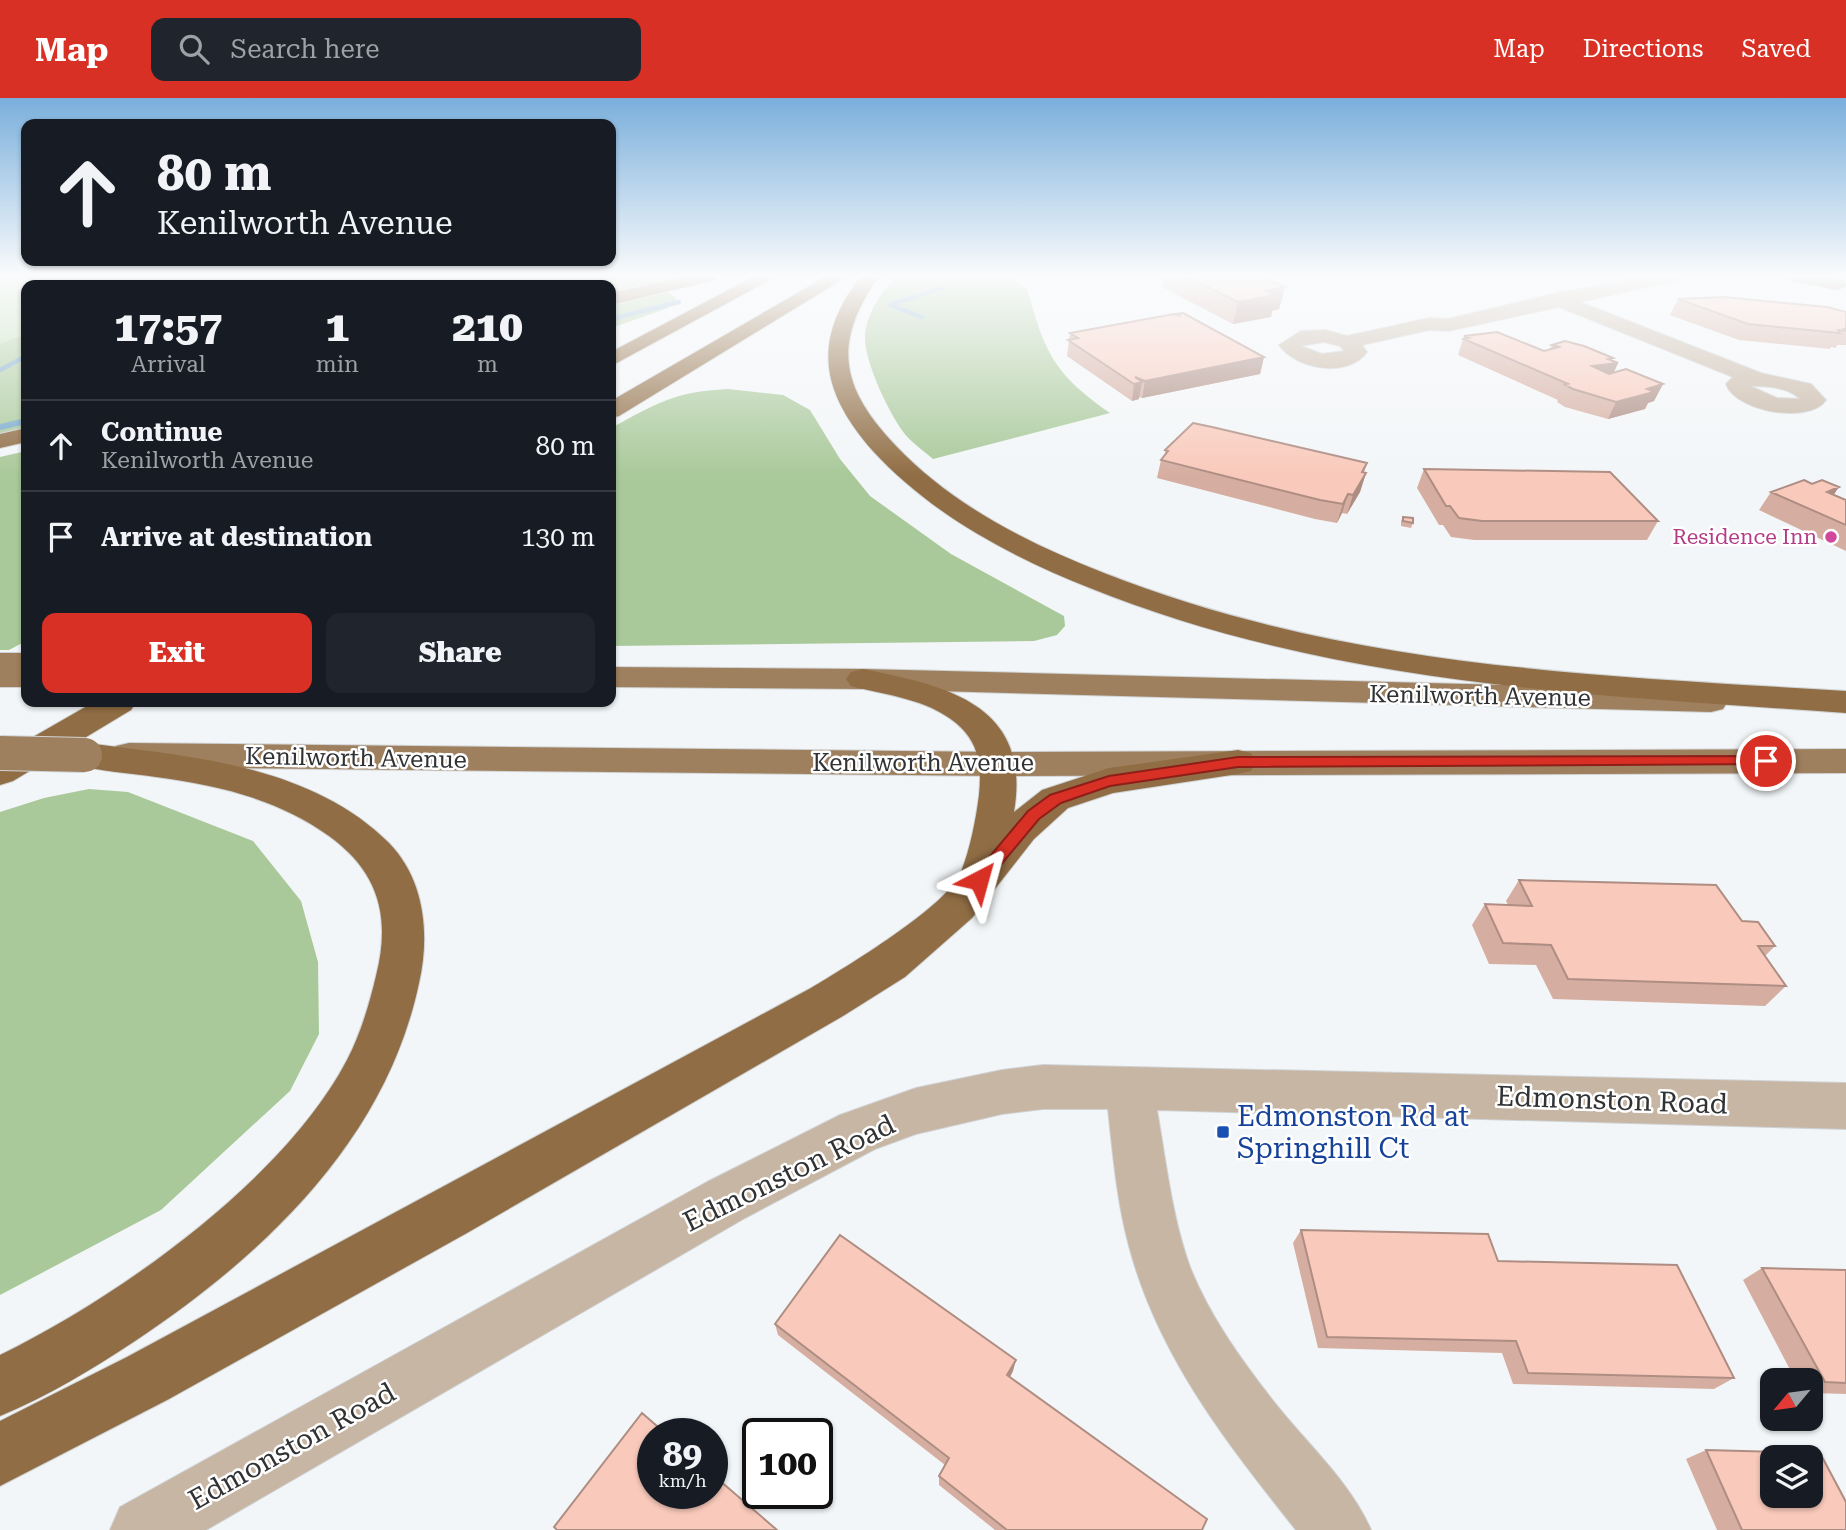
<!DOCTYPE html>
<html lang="en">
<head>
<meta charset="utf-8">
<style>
	body { margin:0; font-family:"Roboto Serif",serif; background:#20242c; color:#f1f3f6; height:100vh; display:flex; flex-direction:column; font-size:26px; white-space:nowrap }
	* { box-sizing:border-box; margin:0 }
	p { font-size:23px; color:#9ea1a6 }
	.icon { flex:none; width:38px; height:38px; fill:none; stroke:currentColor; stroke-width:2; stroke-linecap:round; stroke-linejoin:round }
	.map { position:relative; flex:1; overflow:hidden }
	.panel { position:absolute; left:21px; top:182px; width:595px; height:427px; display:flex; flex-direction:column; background:#171b24; border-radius:14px; box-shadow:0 2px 5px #0004 }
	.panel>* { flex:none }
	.top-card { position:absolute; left:21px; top:21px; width:595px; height:147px; border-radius:14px; box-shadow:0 2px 5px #0004; background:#171b24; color:#f1f3f6; overflow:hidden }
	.needle { width:46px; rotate:241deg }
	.buttons { position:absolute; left:1760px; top:1270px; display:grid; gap:14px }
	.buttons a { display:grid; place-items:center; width:63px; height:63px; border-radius:14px; background:#171b24; box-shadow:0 2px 5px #0004; font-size:35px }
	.speed { position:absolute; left:637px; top:1320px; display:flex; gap:14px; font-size:35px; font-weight:700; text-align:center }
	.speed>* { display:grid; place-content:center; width:91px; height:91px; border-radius:50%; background:#171b24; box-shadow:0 2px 5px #0004; line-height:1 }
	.speed small { font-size:18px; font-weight:400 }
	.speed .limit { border:4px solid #111; border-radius:10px; background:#fff; color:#111 }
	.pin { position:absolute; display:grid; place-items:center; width:60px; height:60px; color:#fff; margin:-30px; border:4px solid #fff; border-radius:50%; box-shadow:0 2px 7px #0007 }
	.me { position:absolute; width:77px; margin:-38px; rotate:39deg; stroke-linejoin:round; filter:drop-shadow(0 0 5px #0008) }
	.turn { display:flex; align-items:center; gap:24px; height:147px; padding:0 21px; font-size:32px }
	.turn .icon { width:91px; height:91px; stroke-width:2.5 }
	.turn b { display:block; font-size:49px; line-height:60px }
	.eta { display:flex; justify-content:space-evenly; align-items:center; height:119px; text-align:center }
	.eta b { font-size:42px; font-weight:800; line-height:49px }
	.button { display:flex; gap:14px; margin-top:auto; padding:14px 21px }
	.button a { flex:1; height:80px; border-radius:14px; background:#d93025; color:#fff; font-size:28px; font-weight:800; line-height:80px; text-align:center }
	.button a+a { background:#20242c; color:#f1f3f6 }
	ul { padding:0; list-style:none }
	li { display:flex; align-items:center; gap:21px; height:91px; padding:0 21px; border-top:2px solid #363941 }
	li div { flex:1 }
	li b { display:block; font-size:26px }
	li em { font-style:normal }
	header { display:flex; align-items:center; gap:42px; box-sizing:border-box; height:98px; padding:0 35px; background:#d93025; color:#fff }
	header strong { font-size:33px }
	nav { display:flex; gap:38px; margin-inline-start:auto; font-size:24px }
	.search { width:490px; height:63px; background:#20242c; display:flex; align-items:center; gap:18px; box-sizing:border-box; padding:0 24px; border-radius:14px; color:#9ea1a6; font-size:26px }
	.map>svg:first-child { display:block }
</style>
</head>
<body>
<header>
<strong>Map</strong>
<div class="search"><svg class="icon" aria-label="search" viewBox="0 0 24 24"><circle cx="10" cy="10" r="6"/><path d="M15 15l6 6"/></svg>Search here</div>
<nav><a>Map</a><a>Directions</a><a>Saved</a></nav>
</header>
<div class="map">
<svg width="1846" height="1432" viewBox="0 0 1846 1432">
	<rect width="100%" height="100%" fill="#f3f6f8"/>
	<path fill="#bfdeb0" d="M 0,178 L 256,178 L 228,187 L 26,187 L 26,241 L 0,252 Z"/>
	<path fill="#a9c99a" d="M 256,178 L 693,178 L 611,197 L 611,187 L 228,187 Z
		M 897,178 L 1007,178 L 1027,191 C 1045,255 1054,276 1110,315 L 933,361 C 924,353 912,345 904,335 C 889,315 865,265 865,240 C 865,218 882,192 897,178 Z
		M 667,193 L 677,201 L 668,210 L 611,230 L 611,206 Z
		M 26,236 L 26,332 L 0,338 L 0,246 Z
		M 728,291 L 783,297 L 810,312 L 840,361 L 870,398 L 951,456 L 1064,518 L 1065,528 L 1057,537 L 1034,543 L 611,548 L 611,330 C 658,305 673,294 728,291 Z
		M 26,353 L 26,543 L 9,552 L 0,552 L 0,359 Z
		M 89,691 L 128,694 L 253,743 L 301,803 L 318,864 L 319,936 L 290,993 L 161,1112 L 0,1197 L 0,714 L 44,700 Z"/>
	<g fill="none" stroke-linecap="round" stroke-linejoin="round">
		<path stroke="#76a8c9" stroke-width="4.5" d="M 248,187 L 273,178
			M 890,207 L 944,189
			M 890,207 L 922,219
			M 611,221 L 679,204
			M 0,272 L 26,258"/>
		<path stroke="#76a8c9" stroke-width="6" d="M 0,329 L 26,323"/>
		<defs>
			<path id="minor" d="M 1651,178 L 1683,178 L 1680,182 L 1580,204 L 1761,275 L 1811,286 L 1826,302 C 1809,327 1735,313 1726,286 L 1733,279 L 1559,209 L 1448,233 L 1429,232 L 1362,247 L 1367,254 C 1348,281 1296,271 1279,247 L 1301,233 L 1325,232 L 1347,238 L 1429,220 L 1448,221 L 1556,195 ZM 1324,244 L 1340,248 L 1344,253 L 1322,256 L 1301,248 ZM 1750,288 C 1766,288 1788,289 1800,301 L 1777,300 Z
				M 1043,967 L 1846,985 L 1846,1031 L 1157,1012 C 1166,1064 1172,1119 1190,1169 C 1209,1217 1240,1260 1271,1300 C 1304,1343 1350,1383 1371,1432 L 1296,1432 C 1227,1345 1158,1258 1129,1148 C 1117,1104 1113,1057 1108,1011 L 1043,1011 L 1002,1016 L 916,1036 L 875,1051 L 745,1120 L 206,1432 L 110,1432 L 120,1409 L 707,1084 L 840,1017 L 916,990 L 1002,972 Z"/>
			<path id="major" d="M 1784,178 L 1821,178 L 1844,182 L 1846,188 L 1838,192 L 1787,182 Z
				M 611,569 L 863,571 L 1711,592 L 1723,595 L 1728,603 L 1723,611 L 1711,614 L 863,591 L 611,589 Z
				M 129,645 L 999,654 L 1846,651 L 1846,675 L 999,678 L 129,669 L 116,666 L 111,657 L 116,648 Z"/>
			<path id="highway" d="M 688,178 L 718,178 L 715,182 L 611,207 L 611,195 Z
				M 755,178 L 777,178 L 611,268 L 611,254 Z
				M 827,178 L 848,178 L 619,318 L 611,320 L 611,303 Z
				M 861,178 L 879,178 C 832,245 840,289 896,348 C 952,407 1029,446 1104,475 C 1346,570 1590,577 1846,593 L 1846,615 C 1590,597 1331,587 1090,490 C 1010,458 932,417 873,353 C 820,293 812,242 861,178 Z
				M 26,330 L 26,344 L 0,350 L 0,336 Z
				M 863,571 C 948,588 1032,607 1014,714 L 1042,692 L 1109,670 L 1238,652 L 1251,655 L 1256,664 L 1251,673 L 1238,676 L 1113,695 L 1068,710 L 1034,741 L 972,820 L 905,879 L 843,918 L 467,1135 L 169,1301 L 0,1388 L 0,1323 L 127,1259 L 811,890 C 843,871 949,807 961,774 C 970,751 976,721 979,697 C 982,668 979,644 956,625 C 927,601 886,597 851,588 L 846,581 L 851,574 Z
				M 94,604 L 136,604 L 131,612 L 13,683 L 0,687 L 0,658 Z
				M 85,645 C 189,658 311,667 389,745 C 425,782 430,837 419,885 C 386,1042 264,1157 135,1243 C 91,1272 48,1298 0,1318 L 0,1257 C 119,1199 284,1082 347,962 C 361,935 369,907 376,878 C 391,819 379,774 329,738 C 278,701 217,687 156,679 C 128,675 99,673 72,666 L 67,657 L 72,648 Z"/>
		</defs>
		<use href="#minor" stroke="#d0d3d5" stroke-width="2"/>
		<use href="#major" stroke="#d0d3d5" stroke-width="2"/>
		<use href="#highway" stroke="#d0d3d5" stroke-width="2"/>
		<use href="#minor" fill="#c7b6a4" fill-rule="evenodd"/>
		<use href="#major" fill="#9f805e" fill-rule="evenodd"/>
		<use href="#highway" fill="#906d44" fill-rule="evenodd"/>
		<defs>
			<path id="major-bridge" d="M 0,572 L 26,572
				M 0,655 L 85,657"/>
		</defs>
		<use href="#major-bridge" stroke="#d0d3d5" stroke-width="36" stroke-linecap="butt"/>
		<use href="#major-bridge" stroke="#9f805e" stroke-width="34"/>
	</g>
	<path fill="#d6aea1" d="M 1164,178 L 1259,178 L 1285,189 L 1279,211 L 1272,213 L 1271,219 L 1233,226 L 1162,189 Z
		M 1678,201 L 1846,214 L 1846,247 L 1837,247 L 1836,250 L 1831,249 L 1830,251 L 1739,242 L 1670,217 Z
		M 1176,216 L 1264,259 L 1260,276 L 1142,300 L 1139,299 L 1139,301 L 1132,303 L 1067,258 L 1070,235 L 1176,217 Z
		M 1464,238 L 1544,253 L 1550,251 L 1552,247 L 1618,265 L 1614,274 L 1663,286 L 1654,303 L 1648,305 L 1645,311 L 1608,321 L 1565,309 L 1557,304 L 1558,302 L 1458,257 Z
		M 1165,352 L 1367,365 L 1364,375 L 1366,375 L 1360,394 L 1347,416 L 1342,415 L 1337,425 L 1315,421 L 1157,380 L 1161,362 L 1165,357 Z
		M 1424,371 L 1658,423 L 1647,442 L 1474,442 L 1451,439 L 1443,427 L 1439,427 L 1417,390 Z
		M 1771,394 L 1834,397 L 1846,402 L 1846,453 L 1759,412 Z
		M 1403,419 L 1413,425 L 1411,430 L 1401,428 L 1401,423 Z
		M 1519,782 L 1742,823 L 1775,848 L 1765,858 L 1786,888 L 1765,908 L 1553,901 L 1536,867 L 1489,866 L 1472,827 L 1485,806 L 1508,807 L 1506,803 Z
		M 1301,1132 L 1498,1163 L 1734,1280 L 1714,1291 L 1513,1286 L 1502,1255 L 1318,1250 L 1293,1145 Z
		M 1762,1170 L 1846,1172 L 1846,1296 L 1811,1295 L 1811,1283 L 1796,1283 L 1743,1182 Z
		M 775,1226 L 1013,1273 L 1010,1279 L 1202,1432 L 995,1432 L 939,1387 L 939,1378 L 945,1367 L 778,1237 Z
		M 1706,1352 L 1846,1432 L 1717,1432 L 1686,1361 Z"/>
	<path fill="#ae8d83" d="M 1285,189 L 1279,211 L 1272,213 L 1271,219 L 1233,226 L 1238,204 L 1266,193 Z
		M 1264,259 L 1260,276 L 1142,300 L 1145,283 Z
		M 1613,260 L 1610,266 L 1618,265 L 1610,282 L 1592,268 Z
		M 1142,284 L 1139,301 L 1132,303 L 1134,286 Z
		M 1663,286 L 1654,303 L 1648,305 L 1645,311 L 1608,321 L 1616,304 L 1647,291 Z
		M 1366,375 L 1360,394 L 1347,416 L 1353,397 Z
		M 1839,389 L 1826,408 L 1827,394 Z
		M 1348,396 L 1342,415 L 1337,425 L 1343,406 Z
		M 1016,1262 L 1013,1273 L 1005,1288 L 1007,1277 Z"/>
	<path fill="#f9cabb" stroke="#ae8d83" stroke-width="2" fill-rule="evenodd" d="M 1186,178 L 1259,178 L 1285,189 L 1266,193 L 1276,197 L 1238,204 Z
		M 1724,199 L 1827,209 L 1846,214 L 1846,231 L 1844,231 L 1846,233 L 1838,232 L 1840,235 L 1748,226 L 1678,201 Z
		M 1183,215 L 1264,259 L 1145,283 L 1135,279 L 1142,284 L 1134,286 L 1068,242 L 1078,240 L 1070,235 L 1174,216 L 1181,218 L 1176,216 Z
		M 1497,234 L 1544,253 L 1559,249 L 1552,247 L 1565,243 L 1584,248 L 1613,260 L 1608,261 L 1618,265 L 1592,268 L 1609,276 L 1626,271 L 1663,286 L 1647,291 L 1654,294 L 1616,304 L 1573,291 L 1565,287 L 1568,286 L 1464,241 L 1469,240 L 1464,238 Z
		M 1193,325 L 1212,329 L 1367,365 L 1362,374 L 1366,375 L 1353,397 L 1348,396 L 1343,406 L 1320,402 L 1161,362 L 1168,353 L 1165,352 Z
		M 1424,371 L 1610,374 L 1658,423 L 1482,423 L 1459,420 L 1450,408 L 1446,408 Z
		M 1804,382 L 1812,386 L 1822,382 L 1839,389 L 1827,394 L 1846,402 L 1846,427 L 1771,394 Z
		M 1403,419 L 1413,420 L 1413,425 L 1403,423 Z
		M 1519,782 L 1716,787 L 1742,823 L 1758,824 L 1775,848 L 1758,848 L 1786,888 L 1568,881 L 1551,847 L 1503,845 L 1485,806 L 1532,808 Z
		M 1301,1132 L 1488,1136 L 1498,1163 L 1677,1167 L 1734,1280 L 1528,1275 L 1516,1243 L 1327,1239 Z
		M 840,1137 L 1016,1262 L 1007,1277 L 1207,1421 L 1202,1432 L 1007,1432 L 939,1378 L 949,1360 L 775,1226 Z
		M 1762,1170 L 1846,1172 L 1846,1285 L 1825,1284 Z
		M 642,1315 L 665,1335 L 653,1335 L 653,1395 L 712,1395 L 712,1376 L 777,1432 L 557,1432 L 554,1429 Z
		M 1706,1352 L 1820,1355 L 1846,1404 L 1846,1432 L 1742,1432 ZM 1773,1360 L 1811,1360 L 1811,1398 L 1773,1398 Z"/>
	<linearGradient id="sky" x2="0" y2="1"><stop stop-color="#7aafdc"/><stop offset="0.47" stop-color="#fafbfc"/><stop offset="1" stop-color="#fafbfc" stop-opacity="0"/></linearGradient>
	<rect width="1846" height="378" fill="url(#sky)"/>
	<path fill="#d93025" stroke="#8d1f18" stroke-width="2" d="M 1766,658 L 1773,663 L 1771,666 L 1238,669 L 1110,688 L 1061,705 L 1039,721 L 985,786 L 973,786 L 970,782 L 1028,713 L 1050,697 L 1109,678 L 1238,659 Z"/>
	<circle fill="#d1479c" stroke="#fff" stroke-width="2.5" cx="1831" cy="439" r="7"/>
	<rect fill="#1a4fb4" stroke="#fff" stroke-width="2.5" x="1216" y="1027" width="14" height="14" rx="3.5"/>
	<g text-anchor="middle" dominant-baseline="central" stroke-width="5" stroke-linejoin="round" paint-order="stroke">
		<g font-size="21" fill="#b23c85" stroke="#fff" text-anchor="end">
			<text x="1817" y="439">Residence Inn</text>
		</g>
		<g font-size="24" fill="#313234" stroke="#fff">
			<text transform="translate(1480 598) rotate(1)">Kenilworth Avenue</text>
			<text transform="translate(356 660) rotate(1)">Kenilworth Avenue</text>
			<text x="923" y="665">Kenilworth Avenue</text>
		</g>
		<g font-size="28" fill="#313234" stroke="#fff">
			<text transform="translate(1612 1002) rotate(2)">Edmonston Road</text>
			<text transform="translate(789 1075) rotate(-26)">Edmonston Road</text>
			<text transform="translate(292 1348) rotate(-29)">Edmonston Road</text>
		</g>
		<g font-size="28" fill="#164399" stroke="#fff" text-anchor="start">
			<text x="1237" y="1018">Edmonston Rd at<tspan x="1237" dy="32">Springhill Ct</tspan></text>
		</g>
	</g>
</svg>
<div class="buttons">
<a><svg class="needle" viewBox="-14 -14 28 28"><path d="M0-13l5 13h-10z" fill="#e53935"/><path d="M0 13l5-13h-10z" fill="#9ea1a6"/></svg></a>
<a><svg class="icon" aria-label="layers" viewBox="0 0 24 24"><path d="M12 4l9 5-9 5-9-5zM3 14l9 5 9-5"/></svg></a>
</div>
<div class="speed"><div>89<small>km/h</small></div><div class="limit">100</div></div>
<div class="pin" style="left:1766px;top:663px;background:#d93025"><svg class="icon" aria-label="arrive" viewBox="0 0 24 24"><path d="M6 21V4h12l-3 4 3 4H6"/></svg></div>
<svg class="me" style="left:979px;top:782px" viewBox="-20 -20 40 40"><path d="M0-17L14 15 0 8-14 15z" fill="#d93025" stroke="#fff" stroke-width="4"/></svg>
<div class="top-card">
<div class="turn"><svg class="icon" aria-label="ahead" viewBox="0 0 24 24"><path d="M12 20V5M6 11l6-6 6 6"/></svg><div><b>80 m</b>Kenilworth Avenue</div></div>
</div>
<section class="panel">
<div class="eta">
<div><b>17:57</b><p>Arrival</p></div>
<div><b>1</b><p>min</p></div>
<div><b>210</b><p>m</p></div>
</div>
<ul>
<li><svg class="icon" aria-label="ahead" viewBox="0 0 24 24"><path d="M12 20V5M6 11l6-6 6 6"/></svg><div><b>Continue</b><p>Kenilworth Avenue</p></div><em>80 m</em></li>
<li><svg class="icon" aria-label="arrive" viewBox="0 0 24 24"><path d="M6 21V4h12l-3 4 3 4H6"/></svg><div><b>Arrive at destination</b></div><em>130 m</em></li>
</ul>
<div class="button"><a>Exit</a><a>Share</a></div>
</section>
</div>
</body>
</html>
